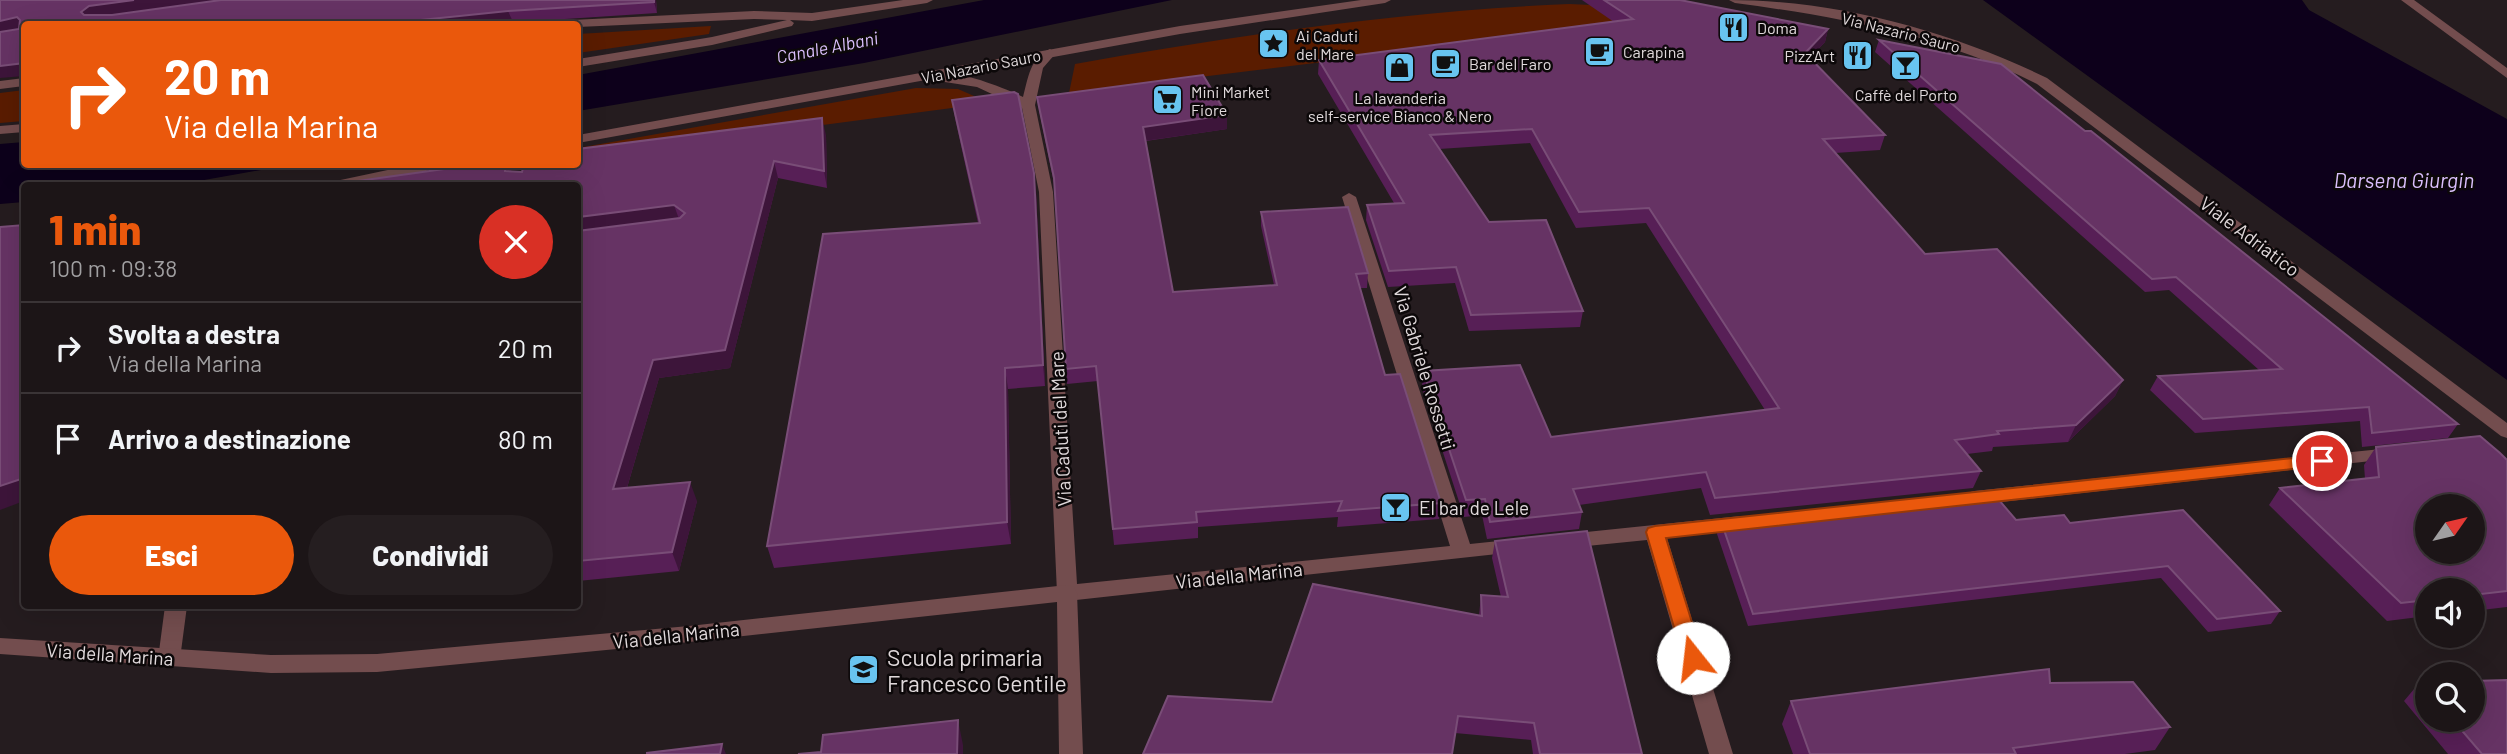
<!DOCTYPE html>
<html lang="it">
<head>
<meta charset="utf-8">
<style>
	body { margin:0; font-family:Barlow,sans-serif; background:#251e20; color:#f1f3f6; height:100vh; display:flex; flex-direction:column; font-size:26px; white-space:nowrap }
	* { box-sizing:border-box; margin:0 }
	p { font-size:23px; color:#a09fa1 }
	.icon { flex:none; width:38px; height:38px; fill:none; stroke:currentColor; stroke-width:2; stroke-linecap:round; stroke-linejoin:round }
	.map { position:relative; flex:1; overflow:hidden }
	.sheet { position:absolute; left:21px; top:182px; width:560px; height:427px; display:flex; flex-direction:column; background:#1c1517; border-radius:7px; box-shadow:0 7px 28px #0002,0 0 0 2px #3a3436 }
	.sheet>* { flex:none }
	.top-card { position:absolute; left:21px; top:21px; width:560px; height:147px; border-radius:7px; box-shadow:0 7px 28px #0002,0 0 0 2px #3a3436; background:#ea580c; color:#fff; overflow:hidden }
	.needle { width:46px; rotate:56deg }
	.controls { position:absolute; left:2415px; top:494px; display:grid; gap:14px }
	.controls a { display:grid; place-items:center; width:70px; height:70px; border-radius:50%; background:#1c1517; box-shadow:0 7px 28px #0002,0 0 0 2px #3a3436; font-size:35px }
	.pin { position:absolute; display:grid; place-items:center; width:60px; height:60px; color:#fff; margin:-30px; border:4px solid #fff; border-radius:50%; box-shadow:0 2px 7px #0007 }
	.me { position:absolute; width:77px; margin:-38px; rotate:344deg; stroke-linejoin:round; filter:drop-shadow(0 0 5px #0008) }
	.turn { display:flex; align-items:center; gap:24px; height:147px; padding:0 28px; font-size:32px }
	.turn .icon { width:91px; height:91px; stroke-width:2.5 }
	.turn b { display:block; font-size:49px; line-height:60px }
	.round { display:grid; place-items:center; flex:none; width:74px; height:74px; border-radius:37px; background:#251e20 }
	.overview { display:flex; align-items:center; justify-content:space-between; height:119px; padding:0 28px }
	h1 { font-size:42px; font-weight:800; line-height:52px; color:#ea580c }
	.primary-button { display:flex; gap:14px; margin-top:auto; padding:14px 28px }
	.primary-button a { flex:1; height:80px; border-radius:42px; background:#ea580c; color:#fff; font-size:28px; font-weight:800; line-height:80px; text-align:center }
	.primary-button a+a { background:#251e20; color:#f1f3f6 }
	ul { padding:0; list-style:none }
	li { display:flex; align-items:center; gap:21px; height:91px; padding:0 28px; border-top:2px solid #3a3436 }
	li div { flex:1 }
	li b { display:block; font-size:26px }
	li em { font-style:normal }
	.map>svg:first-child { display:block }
</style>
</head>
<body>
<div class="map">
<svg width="2507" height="754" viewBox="0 0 2507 754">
	<rect width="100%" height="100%" fill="#251c1f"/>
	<path fill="#5a1c00" d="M 1569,4 L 1637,7 L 1652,22 L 1069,93 L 1075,64 C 1239,35 1403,11 1569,4 Z
		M 711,26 L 709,34 L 578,53 L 578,34 Z
		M 916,88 L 958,89 L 990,103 L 578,157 L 578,148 Z
		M 24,90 L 24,121 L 0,123 L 0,93 Z"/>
	<path fill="#0d001b" d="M 984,0 L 1172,0 L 864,63 L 578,111 L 578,75 Z
		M 1983,0 L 2302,0 L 2309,10 L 2507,119 L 2507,380 Z
		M 24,142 L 24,164 L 289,165 L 176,185 L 24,186 L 24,202 L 0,204 L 0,144 Z"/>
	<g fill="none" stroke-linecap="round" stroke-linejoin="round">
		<path fill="#734d4e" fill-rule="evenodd" d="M 903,0 L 933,0 L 927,3 L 812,21 L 790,20 L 794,23 L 792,26 L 712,45 L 578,67 L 578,59 L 712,37 L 787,20 L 754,19 L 578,27 L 578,24 L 566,24 L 572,20 L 754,11 L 812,13 Z
			M 2401,0 L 2414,0 L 2507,68 L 2507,78 Z
			M 1050,49 L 1056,53 L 1043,68 L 1035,105 L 1053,192 L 1077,584 L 1450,546 L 1342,197 L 1349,193 L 1356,197 L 1470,544 L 1518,539 L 1525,541 L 1528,546 L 1525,551 L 1067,601 L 1060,599 L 1057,593 L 1039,192 L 1022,108 L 977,87 L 932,80 L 926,76 C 942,63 1005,88 1023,97 C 1028,79 1030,57 1050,49 Z
			M 24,78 L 24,86 L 0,89 L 0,81 Z
			M 24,124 L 24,132 L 0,134 L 0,126 Z
			M 2391,448 L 2398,450 L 2400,454 L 2398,458 L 1974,505 L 1967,503 L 1964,498 L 1967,493 L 1974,491 Z
			M 1741,516 L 1748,518 L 1751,523 L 1748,528 L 1667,538 L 1733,754 L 1709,754 L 1647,540 L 1567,548 L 1560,546 L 1557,541 L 1560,536 L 1567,534 Z
			M 165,606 L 187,606 L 180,659 L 177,665 L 169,668 L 161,665 L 158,659 Z"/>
		<path fill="#734d4e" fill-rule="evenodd" d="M 1361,0 L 1391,0 L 1385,3 L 1180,34 L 578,143 L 578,135 L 1180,26 Z
			M 1729,0 C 1837,0 1950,31 2047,78 L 2507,423 L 2507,438 L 2501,436 L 2037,84 C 1942,36 1840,17 1735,3 Z
			M 416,164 L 447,164 L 440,168 L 355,186 L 324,186 L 331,182 Z
			M 1067,585 L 1074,587 L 1077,593 L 1083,754 L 1059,754 L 1057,602 L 689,642 L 377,672 L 271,673 L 0,654 L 0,638 L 271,655 L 377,654 L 689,626 Z"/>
	</g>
	<path fill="#571f56" d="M 0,0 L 656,0 L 657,13 L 491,24 L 24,24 L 0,78 Z
		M 1582,0 L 1680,0 L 1828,29 L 1825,42 L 1810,58 L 1885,135 L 1880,150 L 1835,153 L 1925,254 L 2123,380 L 2115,396 L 2068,442 L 1993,447 L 1992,451 L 1967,454 L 1981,471 L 1973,488 L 1710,515 L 1701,488 L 1579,505 L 1582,512 L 1579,529 L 1487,539 L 1482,515 L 1464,517 L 1422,388 L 1423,371 L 1551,437 L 1765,410 L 1646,223 L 1576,228 L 1530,143 L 1439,149 L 1489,222 L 1583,311 L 1580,327 L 1469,331 L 1455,283 L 1388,287 L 1366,220 L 1367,205 L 1394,203 L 1318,74 L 1319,60 L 1614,22 Z
		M 1879,40 L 2085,131 L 2458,424 L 2448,438 L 2362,447 L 2360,421 L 2195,433 L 2150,390 L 2158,376 L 2259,370 L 2169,290 L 2145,292 L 1875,52 Z
		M 1037,97 L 1227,129 L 1146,141 L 1173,292 L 1274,285 L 1261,226 L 1261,212 L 1368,273 L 1367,288 L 1360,288 L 1385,375 L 1441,503 L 1439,519 L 1337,527 L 1338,517 L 1198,527 L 1198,538 L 1114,545 L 1098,381 L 1067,384 L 1055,188 L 1039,110 Z
		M 952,100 L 1036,192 L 1045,386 L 1008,389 L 1011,544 L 774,568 L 767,546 L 978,223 L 955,118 Z
		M 826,135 L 827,188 L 778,178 L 730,368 L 659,378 L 627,488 L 697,501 L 679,571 L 578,581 L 578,186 L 480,164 L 508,164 L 511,171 L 522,172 Z
		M 2376,447 L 2507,460 L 2507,607 L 2473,611 L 2473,590 L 2427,590 L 2427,616 L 2387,621 L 2269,505 L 2280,488 L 2365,479 L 2364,465 Z
		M 2016,520 L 2070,523 L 2280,611 L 2271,624 L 2208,632 L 2161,578 L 1748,626 L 1717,534 L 1721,521 Z
		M 1495,541 L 1642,754 L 1533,754 L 1531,740 L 1455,733 L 1272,702 L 1479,616 L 1481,595 L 1501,597 L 1492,558 Z
		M 2427,681 L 2427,719 L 2473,719 L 2507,754 L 2448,754 L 2404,701 L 2420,682 Z
		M 2050,683 L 2170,727 L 2155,750 L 2125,754 L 1793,754 L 1782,724 L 1791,701 Z"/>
	<path fill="#3d153a" d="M 134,0 L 221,0 L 87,24 L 81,12 L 89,6 Z
		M 654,0 L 656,0 L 657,13 L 654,2 Z
		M 508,11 L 513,22 L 491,24 L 382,24 Z
		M 17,17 L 24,28 L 0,33 L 0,21 Z
		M 1828,29 L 1825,42 L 1801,67 L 1805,53 Z
		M 24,63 L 24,76 L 0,78 L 0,66 Z
		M 1227,115 L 1227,129 L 1144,141 L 1143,127 Z
		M 822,118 L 826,135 L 827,188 L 824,171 Z
		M 774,161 L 778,178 L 730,368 L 659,378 L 621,508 L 613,489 L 653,360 Z
		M 506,164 L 508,164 L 514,178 L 505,171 Z
		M 1034,173 L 1036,192 L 1045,386 L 1043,365 Z
		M 674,205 L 680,222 L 578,235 L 578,217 Z
		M 1005,368 L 1008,389 L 1011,544 L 1007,522 Z
		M 2123,380 L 2115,396 L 2068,442 L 2076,425 Z
		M 24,478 L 24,501 L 0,510 L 0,486 Z
		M 690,482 L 697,501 L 679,571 L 672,552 Z
		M 958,720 L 963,745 L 963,754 L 957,754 Z
		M 722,744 L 726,754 L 720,754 Z"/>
	<path fill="#663364" stroke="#794d77" stroke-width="2" fill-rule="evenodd" d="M 0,0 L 134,0 L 89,6 L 81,12 L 84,15 L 112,15 L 221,0 L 654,0 L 654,2 L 508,11 L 382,24 L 24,24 L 24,63 L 0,66 L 0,32 L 19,29 L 20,20 L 17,17 L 0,21 Z
		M 1604,0 L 1680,0 L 1828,29 L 1805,53 L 1885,135 L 1823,139 L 1925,254 L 1997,249 L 2123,380 L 2076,425 L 1997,431 L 1999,434 L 1955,440 L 1981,471 L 1715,498 L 1706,472 L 1573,489 L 1582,512 L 1490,522 L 1485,499 L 1466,500 L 1423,371 L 1520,365 L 1551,437 L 1779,408 L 1649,208 L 1579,212 L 1532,129 L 1430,135 L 1489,222 L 1546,220 L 1583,311 L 1471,315 L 1456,267 L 1389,271 L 1367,205 L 1404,203 L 1319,60 L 1633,19 Z
		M 1879,40 L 2001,64 L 2085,131 L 2091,131 L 2458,424 L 2372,433 L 2369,407 L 2203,419 L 2158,376 L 2282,369 L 2176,277 L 2152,279 Z
		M 1203,75 L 1227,115 L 1143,127 L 1173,292 L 1277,285 L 1261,212 L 1348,207 L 1368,273 L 1356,274 L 1385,375 L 1400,374 L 1441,503 L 1338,511 L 1342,501 L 1196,512 L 1197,522 L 1113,529 L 1096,366 L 1066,369 L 1054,178 L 1037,97 Z
		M 1014,92 L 1018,94 L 1034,173 L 1043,365 L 1005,368 L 1007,522 L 767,546 L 823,234 L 980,223 L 952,100 Z
		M 822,118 L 824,171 L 774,161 L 725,350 L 653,360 L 613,489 L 690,482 L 672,552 L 578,561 L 578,231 L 680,218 L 685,213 L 674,205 L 578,217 L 578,186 L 322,186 L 480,164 L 506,164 L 505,171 L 522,172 L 524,164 L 578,164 L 578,149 Z
		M 24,225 L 24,478 L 0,486 L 0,227 Z
		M 2480,436 L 2500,453 L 2507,460 L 2507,591 L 2473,595 L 2473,590 L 2427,590 L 2427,600 L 2401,603 L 2280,488 L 2379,477 L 2376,447 ZM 2427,506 L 2473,506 L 2473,551 L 2427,551 Z
		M 1993,493 L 2016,520 L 2064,515 L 2070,523 L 2183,510 L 2280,611 L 2217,619 L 2168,566 L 1753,614 L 1721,521 Z
		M 1587,531 L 1642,754 L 1540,754 L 1534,723 L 1458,716 L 1452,754 L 1143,754 L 1168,696 L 1272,702 L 1313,584 L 1482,616 L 1481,595 L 1508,597 L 1495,541 Z
		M 2049,669 L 2050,683 L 2133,682 L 2170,727 L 2013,748 L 2016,754 L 1810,754 L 1791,701 Z
		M 2507,680 L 2507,754 L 2482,754 L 2452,719 L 2473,719 L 2473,681 Z
		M 2427,681 L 2427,690 L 2420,682 Z
		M 958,720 L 957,754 L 798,754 L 821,752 L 823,735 Z
		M 722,744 L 720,754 L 647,754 L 647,753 Z"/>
	<path fill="#ea580c" stroke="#983908" stroke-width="2" d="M 2322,455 L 2331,461 L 2328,465 L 1666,538 L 1703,658 L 1700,663 L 1693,665 L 1686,663 L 1683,658 L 1646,532 L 1648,528 L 1655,526 Z"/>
	<defs>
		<symbol id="restaurant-square" viewBox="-11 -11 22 22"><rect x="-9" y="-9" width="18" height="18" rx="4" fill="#68c4f0" stroke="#0c0809"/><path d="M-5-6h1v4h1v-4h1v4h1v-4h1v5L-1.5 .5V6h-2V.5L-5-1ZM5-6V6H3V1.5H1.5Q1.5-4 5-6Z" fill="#111"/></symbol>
		<symbol id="sight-square" viewBox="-11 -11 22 22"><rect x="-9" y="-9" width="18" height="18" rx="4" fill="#68c4f0" stroke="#0c0809"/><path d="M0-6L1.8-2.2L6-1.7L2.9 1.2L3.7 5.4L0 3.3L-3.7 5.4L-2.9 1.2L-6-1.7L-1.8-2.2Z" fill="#111"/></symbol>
		<symbol id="cafe-square" viewBox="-11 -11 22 22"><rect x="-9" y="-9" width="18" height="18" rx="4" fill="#68c4f0" stroke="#0c0809"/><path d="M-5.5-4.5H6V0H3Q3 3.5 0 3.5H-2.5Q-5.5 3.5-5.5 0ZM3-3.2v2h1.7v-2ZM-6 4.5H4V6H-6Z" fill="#111"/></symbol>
		<symbol id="bar-square" viewBox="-11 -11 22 22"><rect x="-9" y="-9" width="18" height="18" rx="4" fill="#68c4f0" stroke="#0c0809"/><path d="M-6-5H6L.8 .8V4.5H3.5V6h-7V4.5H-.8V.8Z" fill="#111"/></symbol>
		<symbol id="shop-square" viewBox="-11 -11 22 22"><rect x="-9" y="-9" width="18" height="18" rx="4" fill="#68c4f0" stroke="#0c0809"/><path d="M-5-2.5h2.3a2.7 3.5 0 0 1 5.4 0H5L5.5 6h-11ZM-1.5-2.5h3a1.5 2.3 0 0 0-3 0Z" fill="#111"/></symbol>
		<symbol id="supermarket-square" viewBox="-11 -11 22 22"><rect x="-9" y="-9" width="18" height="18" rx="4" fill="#68c4f0" stroke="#0c0809"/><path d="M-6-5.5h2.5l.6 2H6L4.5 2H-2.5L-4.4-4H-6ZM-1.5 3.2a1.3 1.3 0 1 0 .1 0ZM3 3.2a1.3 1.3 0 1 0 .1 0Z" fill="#111"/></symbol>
		<symbol id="school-square" viewBox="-11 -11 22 22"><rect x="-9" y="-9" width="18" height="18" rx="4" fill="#68c4f0" stroke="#0c0809"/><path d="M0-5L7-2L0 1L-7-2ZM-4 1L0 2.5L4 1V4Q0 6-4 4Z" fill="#111"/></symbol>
	</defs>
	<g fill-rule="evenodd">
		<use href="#restaurant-square" x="1716" y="10" width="35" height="35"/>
		<use href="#sight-square" x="1256" y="26" width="35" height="35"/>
		<use href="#cafe-square" x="1582" y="34" width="35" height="35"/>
		<use href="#restaurant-square" x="1840" y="38" width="35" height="35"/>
		<use href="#cafe-square" x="1428" y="46" width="35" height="35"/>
		<use href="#bar-square" x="1888" y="48" width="35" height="35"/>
		<use href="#shop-square" x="1382" y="50" width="35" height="35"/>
		<use href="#supermarket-square" x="1150" y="82" width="35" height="35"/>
		<use href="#bar-square" x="1378" y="490" width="35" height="35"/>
		<use href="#school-square" x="846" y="652" width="35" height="35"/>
	</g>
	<g text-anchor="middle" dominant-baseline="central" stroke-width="5" stroke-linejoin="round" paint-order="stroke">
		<g font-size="16" fill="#e0d9db" stroke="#0c0809" text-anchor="start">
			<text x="1757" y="27">Doma</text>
			<text x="1296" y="35">Ai Caduti<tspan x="1296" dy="18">del Mare</tspan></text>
			<text x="1623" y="51">Carapina</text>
			<text x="1835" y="55" text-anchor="end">Pizz'Art</text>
			<text x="1469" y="63">Bar del Faro</text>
			<text x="1191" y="91">Mini Market<tspan x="1191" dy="18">Fiore</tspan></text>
			<text x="1906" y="94" text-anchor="middle">Caffè del Porto</text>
			<text x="1400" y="97" text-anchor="middle">La lavanderia<tspan x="1400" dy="18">self-service Bianco &amp; Nero</tspan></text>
		</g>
		<g font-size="16" fill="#e0d9db" stroke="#0c0809">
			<text transform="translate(1901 32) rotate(14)">Via Nazario Sauro</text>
			<text transform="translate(981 66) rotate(-11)">Via Nazario Sauro</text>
		</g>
		<g font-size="18" font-style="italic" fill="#dabffc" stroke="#0c0809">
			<text transform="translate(827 47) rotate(-11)">Canale Albani</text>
		</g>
		<g font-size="19" fill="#e0d9db" stroke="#0c0809">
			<text transform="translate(2250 236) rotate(37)">Viale Adriatico</text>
			<text transform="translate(1425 368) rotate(73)">Via Gabriele Rossetti</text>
			<text transform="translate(1060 429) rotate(-93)">Via Caduti del Mare</text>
			<text transform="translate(1239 575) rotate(-6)">Via della Marina</text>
			<text transform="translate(676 635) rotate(-6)">Via della Marina</text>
			<text transform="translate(110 654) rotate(4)">Via della Marina</text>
		</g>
		<g font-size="19" fill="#e0d9db" stroke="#0c0809" text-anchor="start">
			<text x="1419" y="507">El bar de Lele</text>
		</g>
		<g font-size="21" font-style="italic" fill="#dabffc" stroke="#0c0809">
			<text x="2404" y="179">Darsena Giurgin</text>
		</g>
		<g font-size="23" fill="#e0d9db" stroke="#0c0809" text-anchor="start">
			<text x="887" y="657">Scuola primaria<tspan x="887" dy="26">Francesco Gentile</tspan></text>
		</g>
	</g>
</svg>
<div class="controls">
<a><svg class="needle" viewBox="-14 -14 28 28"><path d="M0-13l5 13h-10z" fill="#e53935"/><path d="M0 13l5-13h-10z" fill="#a09fa1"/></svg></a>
<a><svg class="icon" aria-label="sound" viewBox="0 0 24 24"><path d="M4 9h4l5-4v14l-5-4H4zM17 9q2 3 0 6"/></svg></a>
<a><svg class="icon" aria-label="search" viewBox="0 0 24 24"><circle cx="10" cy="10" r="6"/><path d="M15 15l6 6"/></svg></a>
</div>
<div class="pin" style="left:2322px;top:461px;background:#d93025"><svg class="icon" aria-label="arrive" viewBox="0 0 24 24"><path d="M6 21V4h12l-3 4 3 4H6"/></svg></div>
<svg class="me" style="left:1693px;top:658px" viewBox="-20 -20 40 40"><circle r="19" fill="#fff"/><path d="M0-13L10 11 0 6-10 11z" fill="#ea580c"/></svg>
<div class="top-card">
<div class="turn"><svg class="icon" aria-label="right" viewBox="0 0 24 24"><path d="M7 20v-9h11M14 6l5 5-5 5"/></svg><div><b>20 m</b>Via della Marina</div></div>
</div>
<section class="sheet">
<div class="overview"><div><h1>1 min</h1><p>100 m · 09:38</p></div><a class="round" style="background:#d93025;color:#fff"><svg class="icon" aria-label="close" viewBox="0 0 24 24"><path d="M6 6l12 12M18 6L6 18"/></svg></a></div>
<ul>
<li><svg class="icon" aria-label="right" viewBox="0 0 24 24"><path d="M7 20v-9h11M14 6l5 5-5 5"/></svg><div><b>Svolta a destra</b><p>Via della Marina</p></div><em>20 m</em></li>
<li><svg class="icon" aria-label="arrive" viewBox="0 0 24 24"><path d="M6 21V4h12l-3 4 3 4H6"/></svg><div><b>Arrivo a destinazione</b></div><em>80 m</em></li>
</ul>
<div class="primary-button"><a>Esci</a><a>Condividi</a></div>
</section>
</div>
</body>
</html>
